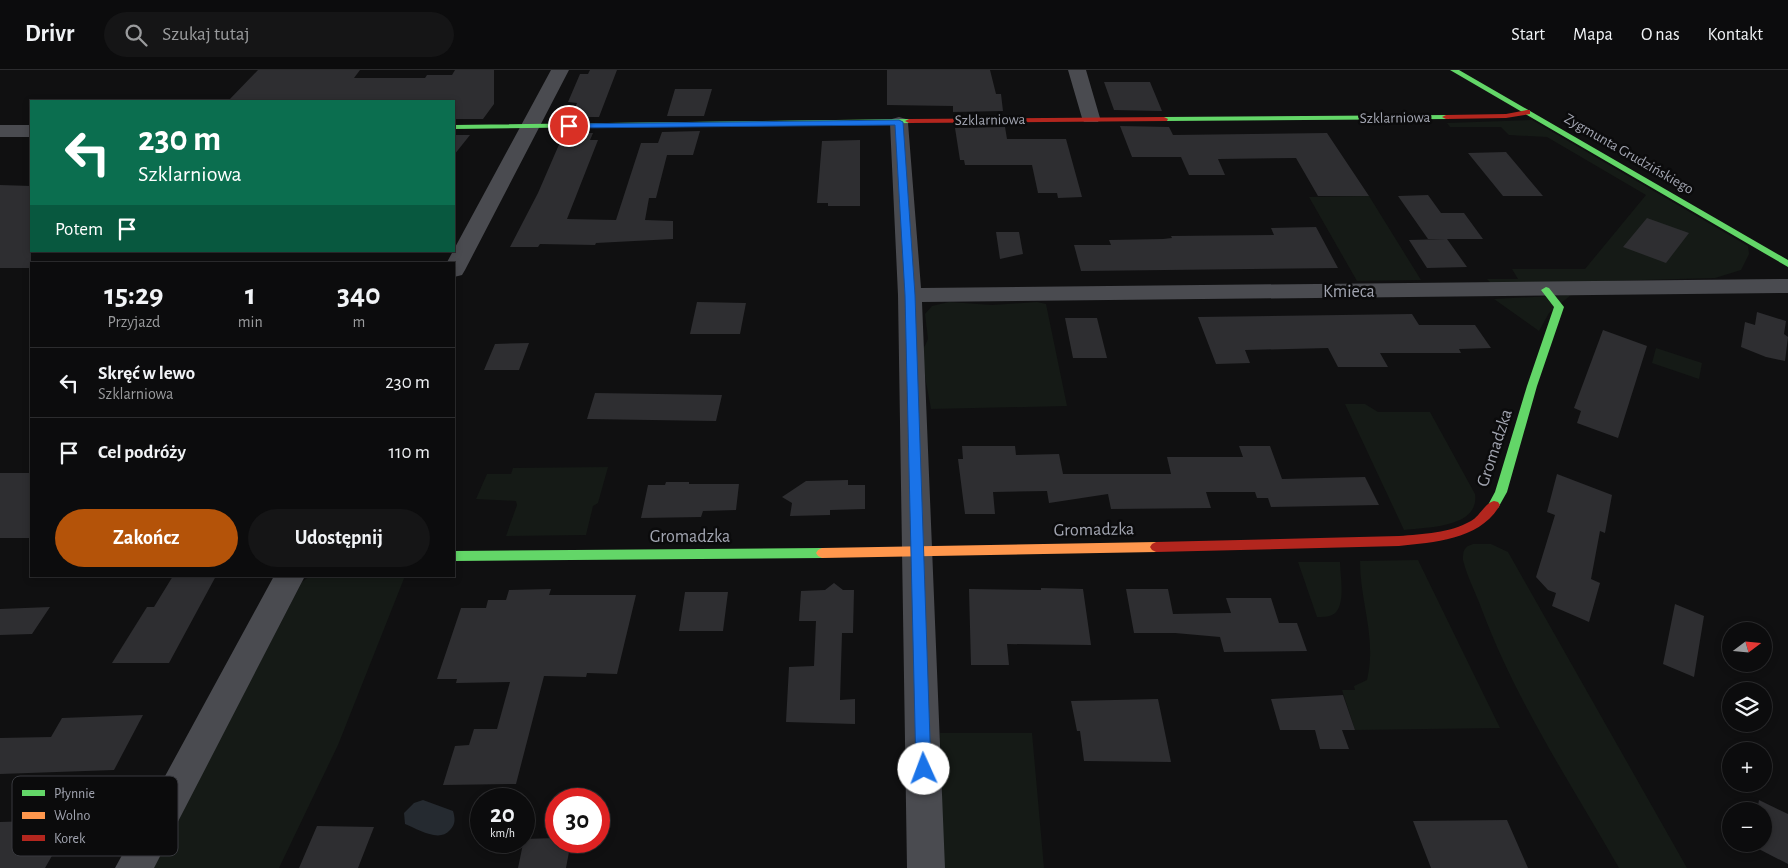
<!DOCTYPE html>
<html lang="pl">
<head>
<meta charset="utf-8">
<style>
	body { margin:0; font-family:"Alegreya Sans",sans-serif; background:#151516; color:#f1f3f6; height:100vh; display:flex; flex-direction:column; font-size:19px; white-space:nowrap }
	* { box-sizing:border-box; margin:0 }
	p { font-size:16px; color:#9a9b9d }
	.icon { flex:none; width:28px; height:28px; fill:none; stroke:currentColor; stroke-width:2; stroke-linecap:round; stroke-linejoin:round }
	.map { position:relative; flex:1; overflow:hidden }
	.sheet { position:absolute; left:30px; top:192px; width:425px; height:315px; display:flex; flex-direction:column; background:#0c0c0d; border-radius:0px; box-shadow:0 2px 8px #0003,0 0 0 1px #2c2c2e }
	.sheet>* { flex:none }
	.hud { position:absolute; left:30px; top:30px; width:425px; height:152px; border-radius:0px; box-shadow:0 2px 8px #0003,0 0 0 1px #2c2c2e; background:#0b6e4f; color:#fff; overflow:hidden }
	.needle { width:32px; rotate:74deg }
	.controls { position:absolute; left:1722px; top:552px; display:grid; gap:10px }
	.controls a { display:grid; place-items:center; width:50px; height:50px; border-radius:50%; background:#0c0c0d; box-shadow:0 2px 8px #0003,0 0 0 1px #2c2c2e; font-size:25px }
	.speed { position:absolute; left:470px; top:718px; display:flex; gap:10px; font-size:25px; font-weight:700; text-align:center }
	.speed>* { display:grid; place-content:center; width:65px; height:65px; border-radius:50%; background:#0c0c0d; box-shadow:0 2px 8px #0003,0 0 0 1px #2c2c2e; line-height:1 }
	.speed small { font-size:12px; font-weight:400 }
	.speed .limit { border:8px solid #d22; background:#fff; color:#111 }
	.pin { position:absolute; display:grid; place-items:center; width:42px; height:42px; color:#fff; margin:-21px; border:2px solid #fff; border-radius:50%; box-shadow:0 1px 5px #0007 }
	.me { position:absolute; width:55px; margin:-28px; rotate:358deg; stroke-linejoin:round; filter:drop-shadow(0 0 4px #0008) }
	.turn { display:flex; align-items:center; gap:18px; height:105px; padding:0 25px; font-size:22px }
	.turn .icon { width:65px; height:65px; stroke-width:2.5 }
	.turn b { display:block; font-size:35px; line-height:42px }
	.then { display:flex; align-items:center; height:48px; padding:0 25px; background:#0003; gap:10px; font-size:19px }
	.eta { display:flex; justify-content:space-evenly; align-items:center; height:85px; text-align:center }
	.eta b { font-size:30px; font-weight:700; line-height:35px }
	.action { display:flex; gap:10px; margin-top:auto; padding:10px 25px }
	.action a { flex:1; height:58px; border-radius:30px; background:#b45309; color:#fff; font-size:20px; font-weight:700; line-height:58px; text-align:center }
	.action a+a { background:#151516; color:#f1f3f6 }
	ul { padding:0; list-style:none }
	li { display:flex; align-items:center; gap:15px; height:70px; padding:0 25px; border-top:1px solid #2c2c2e }
	li div { flex:1 }
	li b { display:block; font-size:19px }
	li em { font-style:normal }
	header { display:flex; align-items:center; gap:30px; box-sizing:border-box; height:70px; padding:0 25px; background:#0c0c0d; border-bottom:1px solid #2c2c2e }
	header strong { font-size:24px }
	nav { display:flex; gap:28px; margin-inline-start:auto; font-size:18px }
	.search { width:350px; height:45px; background:#151516; display:flex; align-items:center; gap:12px; box-sizing:border-box; padding:0 18px; border-radius:28px; color:#9a9b9d; font-size:19px }
	.map>svg:first-child { display:block }
</style>
</head>
<body>
<header>
<strong>Drivr</strong>
<div class="search"><svg class="icon" aria-label="search" viewBox="0 0 24 24"><circle cx="10" cy="10" r="6"/><path d="M15 15l6 6"/></svg>Szukaj tutaj</div>
<nav><a>Start</a><a>Mapa</a><a>O nas</a><a>Kontakt</a></nav>
</header>
<div class="map">
<svg width="1788" height="798" viewBox="0 0 1788 798">
	<rect width="100%" height="100%" fill="#101011"/>
	<path fill="#151a16" d="M 1532,50 L 1748,176 L 1749,184 L 1741,200 L 1715,208 L 1492,214 L 1487,209 L 1518,209 L 1512,199 L 1585,199 L 1646,125 L 1547,67 L 1509,65 L 1501,57 L 1450,57 L 1447,53 Z
		M 1369,126 L 1421,210 L 1357,211 L 1309,127 Z
		M 1571,225 L 1549,243 L 1539,261 L 1494,229 Z
		M 949,232 L 992,235 L 1037,232 L 1046,234 L 1067,336 L 931,339 L 922,290 L 921,284 L 928,269 L 925,244 L 932,236 Z
		M 1656,278 L 1702,293 L 1699,309 L 1652,293 Z
		M 1345,334 L 1365,334 L 1378,342 L 1430,342 L 1475,424 C 1480,458 1427,457 1404,460 Z
		M 608,397 L 598,433 L 593,436 L 586,465 L 506,466 L 517,435 L 516,431 L 476,429 L 487,404 L 511,404 L 513,398 Z
		M 1473,474 L 1491,474 L 1508,482 L 1687,798 L 1619,798 C 1571,714 1516,631 1482,540 C 1476,523 1467,507 1463,490 C 1463,480 1464,477 1473,474 Z
		M 1418,490 L 1500,658 L 1355,660 L 1342,620 L 1355,620 L 1354,616 L 1367,610 C 1377,568 1360,533 1360,491 Z
		M 1298,492 L 1340,492 C 1340,505 1347,538 1332,545 C 1328,547 1322,547 1317,547 Z
		M 310,506 L 405,506 L 338,675 L 279,798 L 152,798 L 302,512 Z
		M 940,663 L 1032,663 L 1044,798 L 942,798 Z"/>
	<path fill="#252a30" d="M 423,730 L 453,741 C 455,748 456,754 450,760 C 439,773 418,759 405,754 L 404,743 L 414,733 Z"/>
	<path fill="#2e2e31" d="M 258,0 L 360,0 L 354,8 L 425,8 L 427,5 L 452,5 L 455,0 L 494,0 L 494,34 L 483,49 L 454,49 L 454,31 L 228,31 Z
		M 590,0 L 617,0 L 599,47 L 571,47 L 577,33 L 568,32 L 580,4 L 588,4 Z
		M 887,0 L 990,0 L 996,24 L 1001,24 L 1003,41 L 953,42 L 953,36 L 887,35 Z
		M 1104,12 L 1150,12 L 1162,41 L 1114,40 Z
		M 675,19 L 712,19 L 704,46 L 667,46 Z
		M 1120,56 L 1169,57 L 1173,65 L 1327,63 L 1369,126 L 1318,126 L 1296,88 L 1218,89 L 1225,105 L 1189,105 L 1181,87 L 1132,87 Z
		M 1005,57 L 1007,69 L 1066,69 L 1082,127 L 1058,128 L 1057,123 L 1038,123 L 1032,95 L 965,95 L 964,90 L 960,90 L 955,58 Z
		M 700,61 L 693,85 L 667,85 L 656,128 L 649,128 L 645,150 L 673,151 L 673,169 L 596,173 L 595,175 L 540,174 L 538,177 L 510,177 L 538,123 L 564,63 L 593,63 L 590,70 L 598,70 L 567,149 L 616,150 L 641,73 L 658,73 L 662,62 Z
		M 454,65 L 470,65 L 454,85 Z
		M 860,70 L 860,136 L 828,136 L 828,133 L 817,133 L 822,71 Z
		M 1506,82 L 1543,126 L 1503,126 L 1468,83 Z
		M 0,115 L 31,116 L 31,198 L 0,198 Z
		M 1428,125 L 1441,143 L 1464,143 L 1483,169 L 1428,169 L 1398,126 Z
		M 1647,148 L 1689,163 L 1666,193 L 1623,177 Z
		M 1316,157 L 1338,198 L 1081,201 L 1074,175 L 1111,175 L 1109,170 L 1163,169 L 1172,168 L 1171,166 L 1274,165 L 1271,158 Z
		M 996,162 L 1019,162 L 1023,184 L 1000,189 Z
		M 1447,169 L 1467,197 L 1427,198 L 1409,170 Z
		M 697,232 L 746,233 L 740,264 L 690,264 Z
		M 1757,242 L 1786,251 L 1784,264 L 1788,267 L 1785,291 L 1766,287 L 1741,277 L 1745,252 L 1755,255 Z
		M 1412,244 L 1419,255 L 1475,255 L 1491,278 L 1459,279 L 1461,283 L 1380,283 L 1388,297 L 1338,297 L 1328,278 L 1245,280 L 1250,293 L 1216,294 L 1198,247 Z
		M 1065,248 L 1097,248 L 1107,288 L 1073,288 Z
		M 1603,260 L 1647,276 L 1618,368 L 1577,353 L 1581,341 L 1574,338 Z
		M 529,273 L 519,300 L 484,300 L 495,274 Z
		M 595,323 L 722,325 L 716,351 L 587,349 Z
		M 962,376 L 1015,376 L 1016,385 L 1059,384 L 1063,404 L 1171,404 L 1167,387 L 1243,387 L 1239,376 L 1270,376 L 1282,409 L 1365,407 L 1379,435 L 1271,437 L 1268,428 L 1257,428 L 1255,422 L 1206,422 L 1211,438 L 1111,439 L 1108,424 L 1049,433 L 1047,421 L 993,422 L 995,444 L 965,444 L 958,389 L 963,389 Z
		M 0,403 L 31,403 L 31,468 L 0,468 Z
		M 1557,404 L 1612,425 L 1605,463 L 1600,461 L 1591,509 L 1600,513 L 1589,552 L 1552,536 L 1556,523 L 1548,520 L 1536,507 L 1555,445 L 1547,442 Z
		M 848,410 L 848,415 L 865,415 L 865,439 L 830,440 L 830,445 L 790,446 L 792,433 L 782,427 L 806,411 Z
		M 666,412 L 689,412 L 689,414 L 739,414 L 736,440 L 703,441 L 701,447 L 641,448 L 648,415 L 665,415 Z
		M 173,506 L 216,506 L 169,593 L 112,593 L 147,537 L 154,537 Z
		M 834,513 L 843,520 L 854,520 L 853,563 L 842,563 L 840,630 L 855,629 L 855,654 L 786,652 L 789,597 L 814,596 L 816,551 L 799,551 L 801,521 L 825,520 Z
		M 1041,518 L 1083,519 L 1091,575 L 1007,574 L 1009,595 L 971,595 L 969,519 L 1041,520 Z
		M 551,519 L 549,525 L 636,525 L 617,604 L 587,603 L 586,607 L 544,606 L 516,714 L 443,715 L 455,676 L 469,675 L 474,659 L 497,659 L 510,612 L 456,613 L 457,609 L 437,609 L 461,538 L 486,538 L 488,530 L 506,530 L 509,520 Z
		M 1126,519 L 1168,519 L 1173,544 L 1231,543 L 1226,528 L 1271,528 L 1279,553 L 1297,553 L 1307,581 L 1224,582 L 1220,567 L 1175,563 L 1134,563 Z
		M 685,522 L 728,522 L 723,561 L 679,561 Z
		M 1675,534 L 1704,546 L 1694,607 L 1663,594 Z
		M 50,537 L 32,564 L 0,565 L 0,539 Z
		M 1343,625 L 1355,660 L 1342,660 L 1349,679 L 1320,679 L 1315,660 L 1280,660 L 1271,629 Z
		M 1158,629 L 1171,692 L 1084,691 L 1080,661 L 1077,661 L 1071,631 Z
		M 143,645 L 114,700 L 0,704 L 0,668 L 51,667 L 62,648 Z
		M 1759,730 L 1788,744 L 1788,794 L 1753,776 L 1753,774 L 1764,774 L 1764,741 L 1757,741 Z
		M 64,750 L 53,770 L 61,770 L 45,798 L 0,798 L 0,752 Z
		M 1507,750 L 1528,798 L 1431,798 L 1413,751 Z
		M 317,756 L 374,757 L 358,798 L 299,798 Z
		M 556,768 L 556,771 L 571,771 L 566,798 L 518,798 L 524,769 Z"/>
	<g fill="none" stroke-linecap="round" stroke-linejoin="round">
		<path fill="#4a4b50" fill-rule="evenodd" d="M 551,0 L 569,0 L 465,200 L 462,205 L 454,207 L 454,194 L 446,194 Z
			M 1068,0 L 1086,0 L 1100,48 L 1098,52 L 1084,52 L 1082,48 Z
			M 899,47 L 906,49 L 908,53 L 921,218 L 1788,209 L 1788,223 L 922,232 L 945,798 L 907,798 L 898,225 L 890,53 L 892,49 Z
			M 0,55 L 31,55 L 31,67 L 0,67 Z
			M 274,506 L 305,506 L 154,798 L 115,798 Z"/>
		<path fill="#63d668" fill-rule="evenodd" d="M 1450,0 L 1459,0 L 1788,190 L 1788,197 Z
			M 1446,45 L 1449,45 L 1449,49 L 1164,51 L 1160,49 L 1164,47 Z
			M 909,49 L 913,51 L 912,53 L 454,59 L 454,55 Z
			M 1546,217 L 1549,218 L 1564,237 L 1537,316 L 1507,422 L 1498,438 L 1490,438 L 1488,435 L 1495,422 L 1527,316 L 1554,237 L 1541,220 Z
			M 822,478 L 826,480 L 828,483 L 826,486 L 822,488 L 454,491 L 454,481 Z"/>
		<path fill="#ff974d" fill-rule="evenodd" d="M 1156,472 L 1160,474 L 1162,477 L 1160,480 L 1156,482 L 822,488 L 818,486 L 816,483 L 818,480 L 822,478 Z"/>
		<path fill="#b3261e" fill-rule="evenodd" d="M 1527,40 L 1530,40 L 1530,44 L 1506,48 L 1446,49 L 1442,47 L 1446,45 L 1506,44 Z
			M 1164,47 L 1168,49 L 1167,51 L 909,53 L 905,51 L 909,49 Z
			M 1494,431 L 1498,432 L 1500,435 C 1480,470 1435,472 1399,476 L 1156,482 L 1152,480 L 1150,477 L 1152,474 L 1156,472 L 1399,466 C 1423,464 1450,463 1471,451 C 1480,446 1485,433 1494,431 Z"/>
	</g>
	<path fill="#1a73e8" stroke="#114b97" d="M 899,50 L 903,52 L 915,225 L 931,699 L 929,704 L 924,706 L 918,704 L 916,699 L 905,225 L 895,55 L 569,58 L 565,56 L 569,54 Z"/>
	<g text-anchor="middle" dominant-baseline="central" stroke-width="5" stroke-linejoin="round" paint-order="stroke">
		<g font-size="15" fill="#a2a5b1" stroke="#0b0b0c">
			<text transform="translate(1395 48) rotate(-1)">Szklarniowa</text>
			<text transform="translate(990 50) rotate(-1)">Szklarniowa</text>
			<text transform="translate(1629 84) rotate(30)">Zygmunta Grudzińskiego</text>
		</g>
		<g font-size="18" fill="#a2a5b1" stroke="#0b0b0c">
			<text x="1349" y="222">Kmieca</text>
			<text transform="translate(1495 378) rotate(-72)">Gromadzka</text>
			<text transform="translate(1094 460) rotate(-1)">Gromadzka</text>
			<text x="690" y="467">Gromadzka</text>
		</g>
	</g>
	<rect x="12" y="706" width="166" height="80" rx="8" fill="#0b0b0c" stroke="#38393e" stroke-width="1"/>
	<rect x="22" y="720" width="23" height="6" fill="#63d668"/>
	<rect x="22" y="742" width="23" height="7" fill="#ff974d"/>
	<rect x="22" y="765" width="23" height="6" fill="#b3261e"/>
	<g font-size="14" fill="#a2a5b1">
		<text x="54" y="728">Płynnie</text>
		<text x="54" y="750">Wolno</text>
		<text x="54" y="773">Korek</text>
	</g>
</svg>
<div class="controls">
<a><svg class="needle" viewBox="-14 -14 28 28"><path d="M0-13l5 13h-10z" fill="#e53935"/><path d="M0 13l5-13h-10z" fill="#9a9b9d"/></svg></a>
<a><svg class="icon" aria-label="layers" viewBox="0 0 24 24"><path d="M12 4l9 5-9 5-9-5zM3 14l9 5 9-5"/></svg></a>
<a>+</a>
<a>−</a>
</div>
<div class="speed"><div>20<small>km/h</small></div><div class="limit">30</div></div>
<div class="pin" style="left:569px;top:56px;background:#d93025"><svg class="icon" aria-label="arrive" viewBox="0 0 24 24"><path d="M6 21V4h12l-3 4 3 4H6"/></svg></div>
<svg class="me" style="left:924px;top:699px" viewBox="-20 -20 40 40"><circle r="19" fill="#fff"/><path d="M0-13L10 11 0 6-10 11z" fill="#1a73e8"/></svg>
<div class="hud">
<div class="turn"><svg class="icon" aria-label="left" viewBox="0 0 24 24"><path d="M17 20v-9H6M10 6l-5 5 5 5"/></svg><div><b>230 m</b>Szklarniowa</div></div>
<div class="then">Potem<svg class="icon" aria-label="arrive" viewBox="0 0 24 24"><path d="M6 21V4h12l-3 4 3 4H6"/></svg></div>
</div>
<section class="sheet">
<div class="eta">
<div><b>15:29</b><p>Przyjazd</p></div>
<div><b>1</b><p>min</p></div>
<div><b>340</b><p>m</p></div>
</div>
<ul>
<li><svg class="icon" aria-label="left" viewBox="0 0 24 24"><path d="M17 20v-9H6M10 6l-5 5 5 5"/></svg><div><b>Skręć w lewo</b><p>Szklarniowa</p></div><em>230 m</em></li>
<li><svg class="icon" aria-label="arrive" viewBox="0 0 24 24"><path d="M6 21V4h12l-3 4 3 4H6"/></svg><div><b>Cel podróży</b></div><em>110 m</em></li>
</ul>
<div class="action"><a>Zakończ</a><a>Udostępnij</a></div>
</section>
</div>
</body>
</html>
